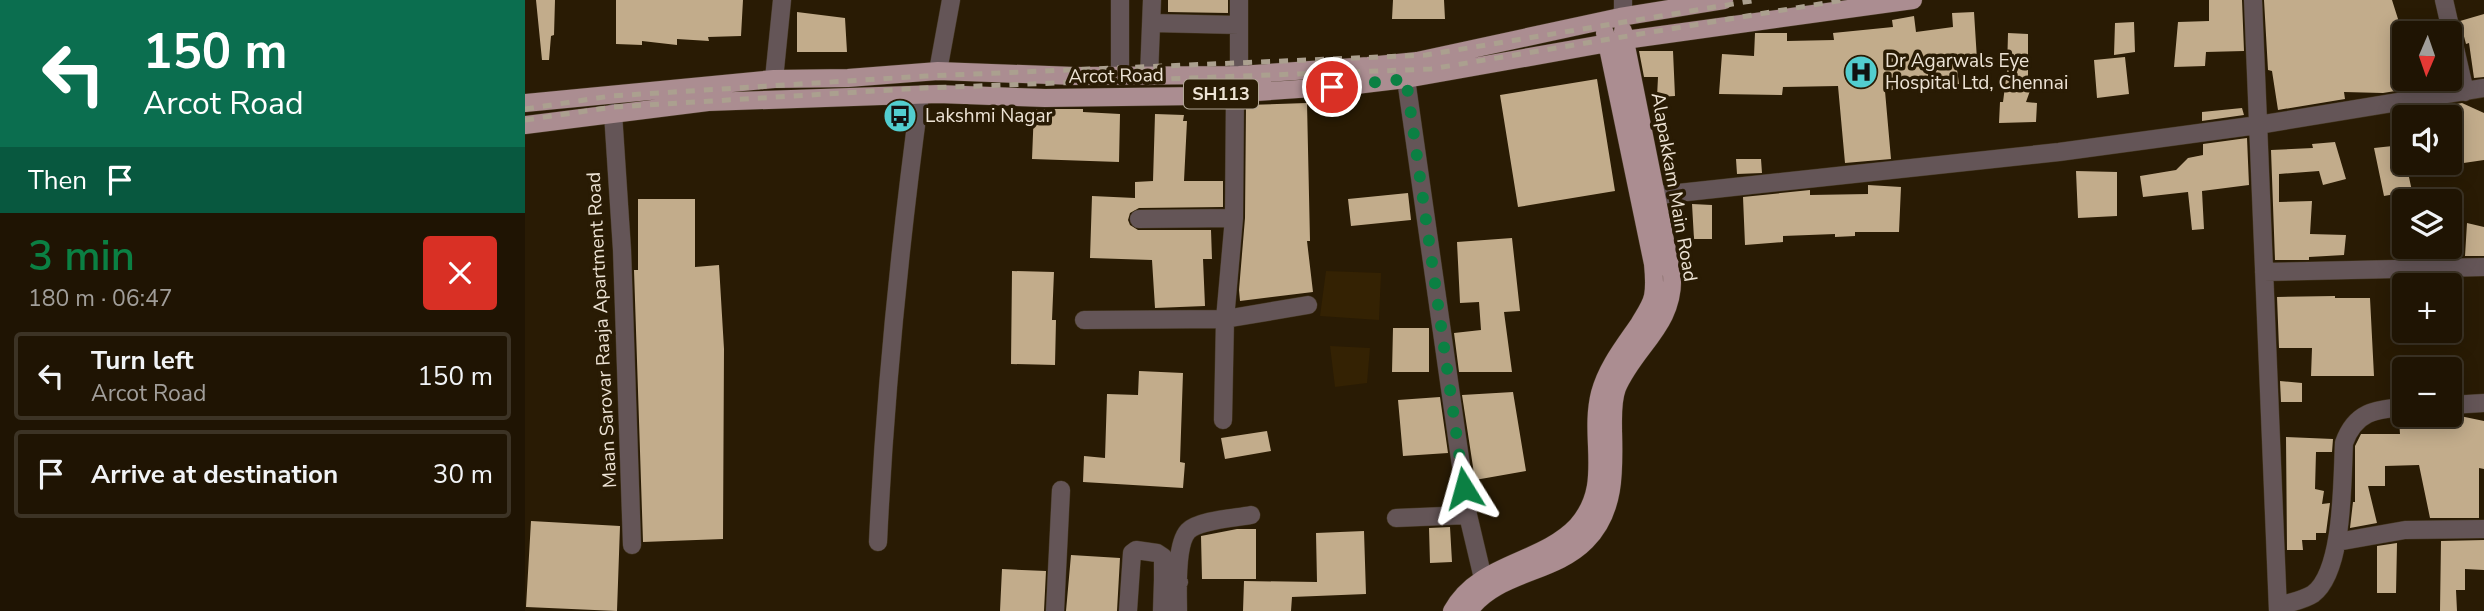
<!DOCTYPE html>
<html lang="en">
<head>
<meta charset="utf-8">
<style>
	body { margin:0; font-family:"Nunito Sans",sans-serif; background:#2c2112; color:#f1f3f6; height:100vh; display:flex; flex-direction:column; font-size:26px; white-space:nowrap }
	* { box-sizing:border-box; margin:0 }
	p { font-size:23px; color:#a19e9a }
	.icon { flex:none; width:38px; height:38px; fill:none; stroke:currentColor; stroke-width:2; stroke-linecap:round; stroke-linejoin:round }
	.map { position:relative; flex:1; overflow:hidden }
	.details { display:flex; flex-direction:column; background:#1f1403; width:525px }
	.details>* { flex:none }
	.hud { background:#0b6e4f; color:#fff; overflow:hidden }
	.needle { width:46px; rotate:182deg }
	.tools { position:absolute; left:1867px; top:21px; display:grid; gap:14px }
	.tools a { display:grid; place-items:center; width:70px; height:70px; border-radius:7px; background:#1f1403; box-shadow:0 4px 18px #0003,0 0 0 2px #3c3325; font-size:35px }
	.pin { position:absolute; display:grid; place-items:center; width:60px; height:60px; color:#fff; margin:-30px; border:4px solid #fff; border-radius:50%; box-shadow:0 2px 7px #0007 }
	.me { position:absolute; width:77px; margin:-38px; rotate:352deg; stroke-linejoin:round; filter:drop-shadow(0 0 5px #0008) }
	.turn { display:flex; align-items:center; gap:24px; height:147px; padding:0 28px; font-size:32px }
	.turn .icon { width:91px; height:91px; stroke-width:2.5 }
	.turn b { display:block; font-size:49px; line-height:60px }
	.then { display:flex; align-items:center; height:66px; padding:0 28px; background:#0003; gap:14px; font-size:26px }
	.round { display:grid; place-items:center; flex:none; width:74px; height:74px; border-radius:7px; background:#2c2112 }
	.head { display:flex; align-items:center; justify-content:space-between; height:119px; padding:0 28px }
	h1 { font-size:42px; font-weight:600; line-height:52px; color:#0b8043 }
	ul { padding:0; list-style:none }
	li { display:flex; align-items:center; gap:21px; height:88px; margin:0 14px 10px; padding:0 14px; border:4px solid #3c3325; border-radius:7px }
	li div { flex:1 }
	li b { display:block; font-size:26px }
	li em { font-style:normal }
	main { display:flex; flex:1; min-height:0 }
	.map>svg:first-child { display:block }
</style>
</head>
<body>
<main>
<section class="details">
<div class="hud">
<div class="turn"><svg class="icon" aria-label="left" viewBox="0 0 24 24"><path d="M17 20v-9H6M10 6l-5 5 5 5"/></svg><div><b>150 m</b>Arcot Road</div></div>
<div class="then">Then<svg class="icon" aria-label="arrive" viewBox="0 0 24 24"><path d="M6 21V4h12l-3 4 3 4H6"/></svg></div>
</div>
<div class="head"><div><h1>3 min</h1><p>180 m · 06:47</p></div><a class="round" style="background:#d93025;color:#fff"><svg class="icon" aria-label="close" viewBox="0 0 24 24"><path d="M6 6l12 12M18 6L6 18"/></svg></a></div>
<ul>
<li><svg class="icon" aria-label="left" viewBox="0 0 24 24"><path d="M17 20v-9H6M10 6l-5 5 5 5"/></svg><div><b>Turn left</b><p>Arcot Road</p></div><em>150 m</em></li>
<li><svg class="icon" aria-label="arrive" viewBox="0 0 24 24"><path d="M6 21V4h12l-3 4 3 4H6"/></svg><div><b>Arrive at destination</b></div><em>30 m</em></li>
</ul>
</section>
<div class="map">
<svg width="1959" height="611" viewBox="0 0 1959 611">
	<rect width="100%" height="100%" fill="#291b04"/>
	<path fill="#342203" d="M 801,271 L 856,273 L 854,320 L 795,316 Z
		M 805,346 L 845,348 L 842,383 L 810,387 Z"/>
	<path fill="#c2ac8b" d="M 11,0 L 30,0 L 29,35 L 26,36 L 24,60 L 17,60 Z
		M 91,0 L 218,0 L 216,36 L 183,37 L 184,41 L 152,39 L 152,45 L 117,41 L 117,45 L 91,44 Z
		M 643,0 L 703,0 L 703,13 L 643,12 Z
		M 868,0 L 919,0 L 920,19 L 867,19 Z
		M 1684,0 L 1717,0 L 1719,51 L 1681,52 L 1680,66 L 1649,67 L 1653,22 L 1684,21 Z
		M 1739,0 L 1867,0 L 1880,41 L 1880,79 L 1925,79 L 1926,82 L 1858,93 L 1819,92 L 1820,99 L 1753,110 L 1747,71 L 1743,70 Z
		M 272,12 L 320,18 L 322,52 L 272,52 Z
		M 1449,12 L 1452,60 L 1431,62 L 1434,84 L 1406,87 L 1406,85 L 1360,91 L 1366,159 L 1320,163 L 1313,86 L 1258,87 L 1257,95 L 1194,94 L 1197,54 L 1229,56 L 1230,33 L 1262,33 L 1262,41 L 1309,40 L 1308,33 L 1368,27 L 1367,20 L 1389,16 L 1391,32 L 1428,27 L 1427,13 Z
		M 1959,14 L 1959,77 L 1949,78 L 1944,43 L 1941,44 L 1935,21 Z
		M 1609,22 L 1610,52 L 1589,55 L 1590,23 Z
		M 1483,33 L 1503,34 L 1503,87 L 1506,88 L 1501,102 L 1512,103 L 1511,122 L 1474,123 L 1475,102 L 1478,102 L 1482,71 Z
		M 1114,51 L 1148,51 L 1150,96 L 1132,97 L 1133,77 L 1119,77 Z
		M 1600,57 L 1604,94 L 1572,98 L 1569,60 Z
		M 1072,79 L 1090,191 L 993,207 L 975,95 Z
		M 782,103 L 785,241 L 782,241 L 788,292 L 715,301 L 714,290 L 720,218 L 721,105 Z
		M 1937,103 L 1959,113 L 1959,160 L 1925,165 L 1925,117 L 1911,117 L 1909,108 Z
		M 1717,108 L 1719,115 L 1677,121 L 1677,112 Z
		M 509,109 L 558,109 L 558,112 L 595,114 L 594,162 L 507,159 Z
		M 630,114 L 659,115 L 658,121 L 662,121 L 659,181 L 698,181 L 698,207 L 614,208 L 605,213 L 603,220 L 605,225 L 613,230 L 686,230 L 687,259 L 678,259 L 680,306 L 630,308 L 627,260 L 565,258 L 567,196 L 610,198 L 610,182 L 628,181 Z
		M 1722,138 L 1724,185 L 1677,191 L 1679,229 L 1667,230 L 1663,192 L 1618,197 L 1615,176 L 1651,170 L 1663,158 L 1678,155 L 1678,144 Z
		M 1810,142 L 1821,179 L 1798,185 L 1794,171 L 1754,174 L 1754,202 L 1787,201 L 1785,234 L 1821,235 L 1819,255 L 1784,257 L 1784,260 L 1750,260 L 1746,150 L 1788,148 L 1787,144 Z
		M 1877,145 L 1887,191 L 1859,196 L 1849,148 Z
		M 1211,159 L 1236,159 L 1237,173 L 1212,174 Z
		M 1551,171 L 1592,172 L 1592,216 L 1553,218 Z
		M 1343,185 L 1376,187 L 1374,232 L 1330,232 L 1330,236 L 1310,237 L 1310,234 L 1258,236 L 1258,242 L 1220,245 L 1218,197 L 1285,190 L 1285,195 L 1343,194 Z
		M 883,193 L 886,220 L 826,226 L 823,199 Z
		M 113,199 L 170,199 L 170,267 L 194,265 L 199,349 L 198,539 L 118,542 L 109,270 L 113,270 Z
		M 1167,204 L 1187,205 L 1187,239 L 1169,239 Z
		M 1942,223 L 1959,227 L 1959,256 L 1940,256 Z
		M 987,238 L 995,311 L 979,312 L 987,372 L 934,372 L 929,333 L 956,330 L 954,302 L 935,303 L 932,242 Z
		M 487,271 L 529,272 L 527,320 L 531,320 L 530,365 L 486,364 Z
		M 1810,296 L 1810,298 L 1845,298 L 1849,376 L 1786,376 L 1787,348 L 1754,348 L 1752,297 Z
		M 868,328 L 904,328 L 904,372 L 867,372 Z
		M 614,371 L 658,373 L 655,462 L 660,463 L 658,488 L 558,482 L 559,456 L 580,458 L 582,394 L 613,395 Z
		M 1755,381 L 1777,383 L 1777,402 L 1756,402 Z
		M 988,392 L 1001,471 L 950,480 L 937,395 Z
		M 915,397 L 923,453 L 878,456 L 873,400 Z
		M 1886,416 L 1897,416 L 1897,424 L 1936,422 L 1935,416 L 1959,421 L 1959,469 L 1954,468 L 1954,518 L 1905,518 L 1894,465 L 1860,466 L 1860,486 L 1843,486 L 1852,523 L 1825,528 L 1828,502 L 1830,502 L 1830,446 L 1836,434 L 1875,434 L 1874,419 Z
		M 742,431 L 746,451 L 700,459 L 696,438 Z
		M 1761,437 L 1808,439 L 1807,452 L 1791,452 L 1790,489 L 1799,491 L 1797,504 L 1805,503 L 1801,533 L 1791,533 L 1791,540 L 1777,540 L 1778,550 L 1762,550 Z
		M 6,521 L 95,526 L 92,611 L 1,607 Z
		M 925,527 L 927,562 L 905,563 L 904,528 Z
		M 712,529 L 731,529 L 731,579 L 677,579 L 676,536 Z
		M 839,531 L 841,594 L 767,597 L 766,611 L 718,611 L 719,581 L 792,582 L 791,533 Z
		M 1959,540 L 1959,570 L 1940,569 L 1940,590 L 1931,590 L 1932,611 L 1915,611 L 1916,541 Z
		M 1872,543 L 1871,593 L 1852,593 L 1852,546 Z
		M 546,555 L 595,558 L 592,611 L 541,611 Z
		M 477,569 L 521,571 L 519,611 L 475,611 Z"/>
	<g fill="none" stroke-linecap="round" stroke-linejoin="round">
		<defs>
			<path id="minor" d="M 595,0 L 595,76
				M 1728,0 L 1753,611
				M 1919,0 L 1940,92
				M 1095,17 L 1098,10 L 1098,0
				M 627,23 L 714,25
				M 413,71 L 426,0
				M 714,75 L 714,0
				M 624,76 L 627,0
				M 249,79 L 257,0
				M 881,79 L 943,515 L 961,591
				M 88,113 L 97,250 L 107,545
				M 1116,197 L 1534,152 L 1733,125 L 1959,88
				M 709,218 L 710,93
				M 614,219 L 709,218 L 700,319 L 698,420
				M 1739,272 L 1959,267
				M 559,320 L 700,319 L 783,305
				M 1925,405 L 1959,403
				M 871,518 L 943,515
				M 353,542 C 360,392 375,243 395,95
				M 1812,542 L 1880,530 L 1959,529
				M 1753,606 C 1764,603 1779,600 1788,594 C 1819,571 1817,479 1819,443 C 1830,412 1850,409 1880,407
				M 530,611 L 536,490
				M 603,611 L 607,553 L 611,550 L 632,553 L 638,557 L 638,580 L 654,582
				M 637,611 L 638,580
				M 653,611 C 653,592 650,545 663,531 C 674,520 711,518 726,515"/>
			<path id="major" d="M 0,103 L 249,79 L 323,78 L 413,71 L 550,76 L 714,75 L 843,66 L 892,61 L 1095,17 L 1199,0
				M 0,125 L 183,102 L 413,94 L 520,98 L 674,96 L 831,85 L 881,79 L 1100,40 L 1388,0
				M 927,611 C 954,562 1016,564 1052,526 C 1088,485 1063,440 1075,393 C 1082,367 1099,346 1114,324 C 1119,315 1126,306 1128,296 C 1130,285 1129,274 1128,264 L 1080,33
				M 944,611 C 971,572 1029,574 1061,541 C 1091,511 1089,469 1088,430 C 1088,416 1087,401 1092,388 C 1110,346 1150,325 1147,275 L 1098,31"/>
		</defs>
		<use href="#minor" stroke="#443721" stroke-width="19"/>
		<use href="#major" stroke="#443721" stroke-width="19"/>
		<use href="#minor" stroke="#645557" stroke-width="18"/>
		<use href="#major" stroke="#ab8d91" stroke-width="18"/>
		<path stroke="#aba08f" stroke-width="5" stroke-dasharray="9 9" stroke-linecap="butt" d="M 0,109 L 86,96 L 401,76 L 901,55 L 1232,0
			M 0,120 L 89,107 L 399,88 L 906,69 L 1318,0"/>
	</g>
	<g fill="none" stroke-linecap="round" stroke-linejoin="round">
		<path stroke="#0b8043" stroke-width="12" stroke-dasharray="0 21.6" d="M 807,87 L 881,79 L 939,488"/>
	</g>
	<defs>
		<symbol id="hospital-disc" viewBox="-11 -11 22 22"><circle r="9.5" fill="#52cdcf" stroke="#291b04"/><path d="M-5-5h3v3.5h4V-5h3V5h-3V1.5h-4V5h-3Z" fill="#111"/></symbol>
		<symbol id="bus-disc" viewBox="-11 -11 22 22"><circle r="9.5" fill="#52cdcf" stroke="#291b04"/><path d="M-5-6H5V4H4V6H2V4H-2V6H-4V4H-5ZM-3.5-4V0h7V-4ZM-3.5 1.2v1.5H-2V1.2ZM2 1.2v1.5H3.5V1.2Z" fill="#111"/></symbol>
	</defs>
	<g fill-rule="evenodd">
		<use href="#hospital-disc" x="1317" y="53" width="38" height="38"/>
		<use href="#bus-disc" x="356" y="97" width="38" height="38"/>
	</g>
	<g text-anchor="middle" dominant-baseline="central" stroke-width="7" stroke-linejoin="round" paint-order="stroke">
		<rect fill="#291b04" stroke="#b2a796" stroke-width="2" x="659" y="79.5" width="74" height="29" rx="5"/>
		<g font-size="18" font-weight="bold" fill="#ede3d5">
			<text x="696" y="94">SH113</text>
		</g>
		<g font-size="19" fill="#ede3d5" stroke="#291b04" text-anchor="start">
			<text x="1360" y="61">Dr Agarwals Eye<tspan x="1360" dy="22">Hospital Ltd, Chennai</tspan></text>
			<text x="400" y="116">Lakshmi Nagar</text>
		</g>
		<g font-size="19" fill="#ede3d5" stroke="#291b04">
			<text transform="translate(591 76) rotate(-1)">Arcot Road</text>
			<text transform="translate(1149 187) rotate(80)">Alapakkam Main Road</text>
			<text transform="translate(77 330) rotate(-93)">Maan Sarovar Raaja Apartment Road</text>
		</g>
	</g>
</svg>
<div class="tools">
<a><svg class="needle" viewBox="-14 -14 28 28"><path d="M0-13l5 13h-10z" fill="#e53935"/><path d="M0 13l5-13h-10z" fill="#a19e9a"/></svg></a>
<a><svg class="icon" aria-label="sound" viewBox="0 0 24 24"><path d="M4 9h4l5-4v14l-5-4H4zM17 9q2 3 0 6"/></svg></a>
<a><svg class="icon" aria-label="layers" viewBox="0 0 24 24"><path d="M12 4l9 5-9 5-9-5zM3 14l9 5 9-5"/></svg></a>
<a>+</a>
<a>−</a>
</div>
<div class="pin" style="left:807px;top:87px;background:#d93025"><svg class="icon" aria-label="arrive" viewBox="0 0 24 24"><path d="M6 21V4h12l-3 4 3 4H6"/></svg></div>
<svg class="me" style="left:939px;top:488px" viewBox="-20 -20 40 40"><path d="M0-17L14 15 0 8-14 15z" fill="#0b8043" stroke="#fff" stroke-width="4"/></svg>
</div>
</main>
</body>
</html>
